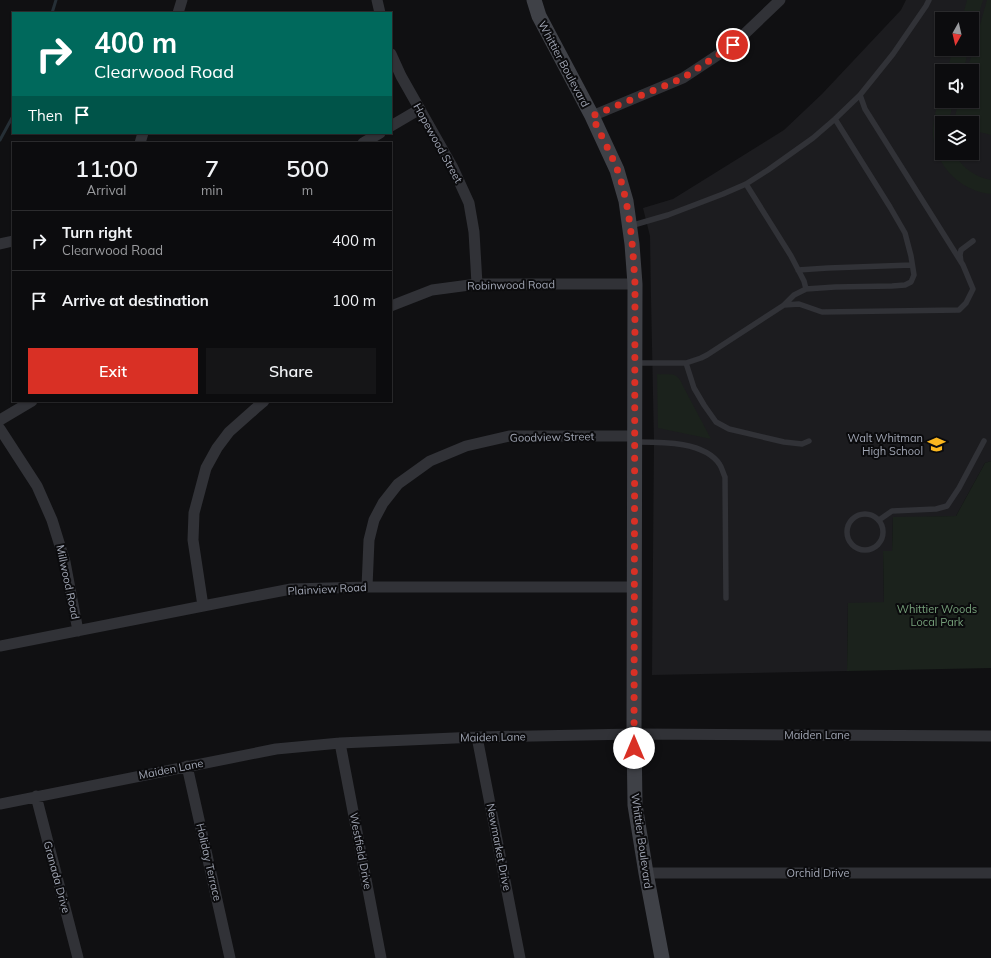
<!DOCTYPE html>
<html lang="en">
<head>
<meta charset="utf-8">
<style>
	body { margin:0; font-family:Mulish,sans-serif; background:#151517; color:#f1f3f6; height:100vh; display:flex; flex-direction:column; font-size:15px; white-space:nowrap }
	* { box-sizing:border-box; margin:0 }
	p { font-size:13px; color:#9a9b9e }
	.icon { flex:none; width:22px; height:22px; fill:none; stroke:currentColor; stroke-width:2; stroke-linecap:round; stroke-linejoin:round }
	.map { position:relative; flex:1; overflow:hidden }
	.side { position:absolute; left:12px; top:142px; width:380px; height:260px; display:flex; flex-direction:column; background:#0c0c0e; border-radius:0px; box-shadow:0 1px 3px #0004,0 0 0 1px #2c2c2e }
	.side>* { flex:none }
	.top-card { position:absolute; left:12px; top:12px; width:380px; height:122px; border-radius:0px; box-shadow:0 1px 3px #0004,0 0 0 1px #2c2c2e; background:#00695c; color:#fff; overflow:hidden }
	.needle { width:26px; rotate:188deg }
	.controls { position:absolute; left:935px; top:12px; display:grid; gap:8px }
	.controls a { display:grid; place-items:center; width:44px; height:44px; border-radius:0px; background:#0c0c0e; box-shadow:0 1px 3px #0004,0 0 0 1px #2c2c2e; font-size:20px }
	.pin { position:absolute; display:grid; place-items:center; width:34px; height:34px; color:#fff; margin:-17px; border:2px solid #fff; border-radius:50%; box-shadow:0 1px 4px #0007 }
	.me { position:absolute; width:44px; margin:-22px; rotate:0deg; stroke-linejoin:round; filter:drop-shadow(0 0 3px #0008) }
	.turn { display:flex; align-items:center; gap:14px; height:84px; padding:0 16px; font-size:18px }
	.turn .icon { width:52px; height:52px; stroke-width:2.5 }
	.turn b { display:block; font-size:28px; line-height:34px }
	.then { display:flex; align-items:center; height:38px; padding:0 16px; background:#0003; gap:8px; font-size:15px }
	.eta { display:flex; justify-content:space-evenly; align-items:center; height:68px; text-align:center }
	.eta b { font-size:24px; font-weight:600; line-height:28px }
	.primary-button { display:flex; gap:8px; margin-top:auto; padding:8px 16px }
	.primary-button a { flex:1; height:46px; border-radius:0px; background:#d93025; color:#fff; font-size:16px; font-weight:600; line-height:46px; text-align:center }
	.primary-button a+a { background:#151517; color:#f1f3f6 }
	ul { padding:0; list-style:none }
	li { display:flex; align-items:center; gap:12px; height:60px; padding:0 16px; border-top:1px solid #2c2c2e }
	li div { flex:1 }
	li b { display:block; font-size:15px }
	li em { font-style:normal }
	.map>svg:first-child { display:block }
</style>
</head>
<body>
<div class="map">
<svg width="991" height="958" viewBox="0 0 991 958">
	<rect width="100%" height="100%" fill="#101012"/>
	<path fill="#1c1c1f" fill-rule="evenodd" d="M 906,0 L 991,0 L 991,461 L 985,463 L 956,516 L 893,518 L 892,551 L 883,552 L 884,603 L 848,603 L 847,671 L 652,675 L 654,442 L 651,298 L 650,236 L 643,208 L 673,199 L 784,130 L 822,94 L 901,10 ZM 942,19 L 972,19 L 972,49 L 942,49 ZM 942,71 L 972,71 L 972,101 L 942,101 ZM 942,123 L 972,123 L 972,153 L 942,153 Z"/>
	<path fill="#1b221c" d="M 967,0 L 983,0 L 972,38 L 972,19 L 962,19 Z
		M 987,0 L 991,0 L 991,135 L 972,130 L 972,123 L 953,123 L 959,101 L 972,101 L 972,71 L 967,71 Z
		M 953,49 L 969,49 L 963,71 L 947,71 Z
		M 942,88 L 942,101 L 954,101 L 948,123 L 942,123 L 942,153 L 954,153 C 962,167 974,177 991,180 L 991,194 C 961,191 936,167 933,136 C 932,120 938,104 942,88 Z
		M 657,374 C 672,375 677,371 683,386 L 711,439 L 658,428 Z
		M 991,461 L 991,668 L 847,671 L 848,603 L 884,602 L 883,551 L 892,551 L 893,517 L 956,516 L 985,463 Z"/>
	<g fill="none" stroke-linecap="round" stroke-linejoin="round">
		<path stroke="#262f36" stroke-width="3" d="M 52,13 L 56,0
			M 0,140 L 13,116"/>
		<path stroke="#313237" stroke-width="5.5" d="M 746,184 L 791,256 L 804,281 L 806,289
			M 630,226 L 668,215 L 723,194 L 746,184 L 768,170 L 813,138 L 835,119 L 860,95 L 893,54 L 926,6 L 929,0
			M 961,262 L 960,255 L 961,250 L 973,241
			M 798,270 L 828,268 L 912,265
			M 784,305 L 799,304 L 822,312 L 959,310 L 966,303 L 973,289 L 963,265 L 865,109 L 860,95
			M 637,363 L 686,363 L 701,358 L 707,355 L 784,305 L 794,295 L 806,289 L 835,287 L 892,286 L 905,285 L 911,282 L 914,275 L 911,256 L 905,233 L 890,207 L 835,119
			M 686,363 L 694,388 L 704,405 L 716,422 L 729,429 L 784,442 L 802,444 L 809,441
			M 635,442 C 660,442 705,441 720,465 C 722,468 723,473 725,477 L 726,598
			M847 532a18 18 0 1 1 36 0a18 18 0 1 1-36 0Z
			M 879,520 L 892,511 L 936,509 L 947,506 L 959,488 L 984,441"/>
		<path stroke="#313237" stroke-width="11" d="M 377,0 L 380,13
			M 178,13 L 182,0
			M 391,54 L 401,76 L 453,168 L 469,203 L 474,232 L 477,284
			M 592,116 L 683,78 L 733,45 L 780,0
			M 391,126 L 420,109
			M 140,143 L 143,133
			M 363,143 L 380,133
			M 0,244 L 13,241
			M 391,306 L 432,290 L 477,284 L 635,284
			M 0,420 L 32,401
			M 0,429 L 37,486 L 52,520 L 65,562 L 78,631
			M 367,587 L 369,540 L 374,520 L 383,503 L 398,484 L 430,461 L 466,446 L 509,436 L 635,436
			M 203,606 L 193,540 L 194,513 L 206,468 L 217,448 L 229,432 L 256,408 L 264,401
			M 0,646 L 203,606 L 291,589 L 367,587 L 635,587
			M 477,737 L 520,958
			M 340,743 L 381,958
			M 187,766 L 230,958
			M 36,796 L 78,958
			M 0,804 L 276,749 L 340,743 L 477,737 L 634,734 L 991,736
			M 646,873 L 991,873"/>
		<path stroke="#3f4147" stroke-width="15" d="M 534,0 L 539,16 L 592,116 L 617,170 L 626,201 L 632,244 L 635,284 L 634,734 L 635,805 L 646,873 L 662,958"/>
	</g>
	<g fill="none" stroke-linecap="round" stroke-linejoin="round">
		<path stroke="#d93025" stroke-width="7" stroke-dasharray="0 12.6" d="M 634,748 L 635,284 C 633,248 630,204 617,169 C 610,151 600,134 592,116 L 683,78 L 733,45"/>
	</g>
	<defs>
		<symbol id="school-bare" viewBox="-9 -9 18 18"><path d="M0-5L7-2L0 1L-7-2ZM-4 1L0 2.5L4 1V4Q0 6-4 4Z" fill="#fbb71f" stroke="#0b0b0d" stroke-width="2.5" paint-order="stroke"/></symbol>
	</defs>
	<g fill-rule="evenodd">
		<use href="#school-bare" x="924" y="432" width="25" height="25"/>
	</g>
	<g text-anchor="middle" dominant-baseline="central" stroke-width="4" stroke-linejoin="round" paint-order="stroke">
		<g font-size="11" fill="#a1a6b4" stroke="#0b0b0d">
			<text transform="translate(564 64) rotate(62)">Whittier Boulevard</text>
			<text transform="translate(438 143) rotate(61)">Hopewood Street</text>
			<text transform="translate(511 285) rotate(-1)">Robinwood Road</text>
			<text transform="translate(552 437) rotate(-1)">Goodview Street</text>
			<text transform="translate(68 582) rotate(78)">Millwood Road</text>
			<text transform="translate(327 589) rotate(-3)">Plainview Road</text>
			<text x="817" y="735">Maiden Lane</text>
			<text transform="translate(493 737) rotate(-1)">Maiden Lane</text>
			<text transform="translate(171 769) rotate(-11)">Maiden Lane</text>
			<text transform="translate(642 841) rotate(82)">Whittier Boulevard</text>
			<text transform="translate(499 847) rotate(79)">Newmarket Drive</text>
			<text transform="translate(361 851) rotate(79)">Westfield Drive</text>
			<text transform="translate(209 862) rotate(77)">Holiday Terrace</text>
			<text x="818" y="873">Orchid Drive</text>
			<text transform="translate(57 877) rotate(75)">Granada Drive</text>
		</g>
		<g font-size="11" fill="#a1a6b4" stroke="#0b0b0d" text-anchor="end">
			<text x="923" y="438">Walt Whitman<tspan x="923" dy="13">High School</tspan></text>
		</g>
		<g font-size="11" fill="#76a07a" stroke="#0b0b0d">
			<text x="937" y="609">Whittier Woods<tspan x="937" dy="13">Local Park</tspan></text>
		</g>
	</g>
</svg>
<div class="controls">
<a><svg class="needle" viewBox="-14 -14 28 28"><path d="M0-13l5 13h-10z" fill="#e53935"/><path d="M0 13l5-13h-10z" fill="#9a9b9e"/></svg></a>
<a><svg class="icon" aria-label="sound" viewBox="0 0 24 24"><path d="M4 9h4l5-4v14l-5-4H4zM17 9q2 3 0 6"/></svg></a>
<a><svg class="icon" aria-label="layers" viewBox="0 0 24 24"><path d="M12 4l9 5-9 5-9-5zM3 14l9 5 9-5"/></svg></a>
</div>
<div class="pin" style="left:733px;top:45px;background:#d93025"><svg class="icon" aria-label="arrive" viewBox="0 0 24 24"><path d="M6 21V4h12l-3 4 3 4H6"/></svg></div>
<svg class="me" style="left:634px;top:748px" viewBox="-20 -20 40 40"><circle r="19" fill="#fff"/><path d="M0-13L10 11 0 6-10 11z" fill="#d93025"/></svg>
<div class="top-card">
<div class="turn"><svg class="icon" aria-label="right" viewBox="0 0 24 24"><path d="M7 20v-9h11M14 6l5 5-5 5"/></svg><div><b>400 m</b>Clearwood Road</div></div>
<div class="then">Then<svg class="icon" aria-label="arrive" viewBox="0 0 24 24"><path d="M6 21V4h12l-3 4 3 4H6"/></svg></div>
</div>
<section class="side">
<div class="eta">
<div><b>11:00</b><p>Arrival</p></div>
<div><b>7</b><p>min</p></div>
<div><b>500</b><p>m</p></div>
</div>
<ul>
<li><svg class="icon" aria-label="right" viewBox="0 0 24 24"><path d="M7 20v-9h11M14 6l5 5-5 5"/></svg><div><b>Turn right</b><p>Clearwood Road</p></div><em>400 m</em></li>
<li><svg class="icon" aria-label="arrive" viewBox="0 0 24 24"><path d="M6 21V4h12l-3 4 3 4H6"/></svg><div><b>Arrive at destination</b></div><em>100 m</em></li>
</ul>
<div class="primary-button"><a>Exit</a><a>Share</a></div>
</section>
</div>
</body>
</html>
